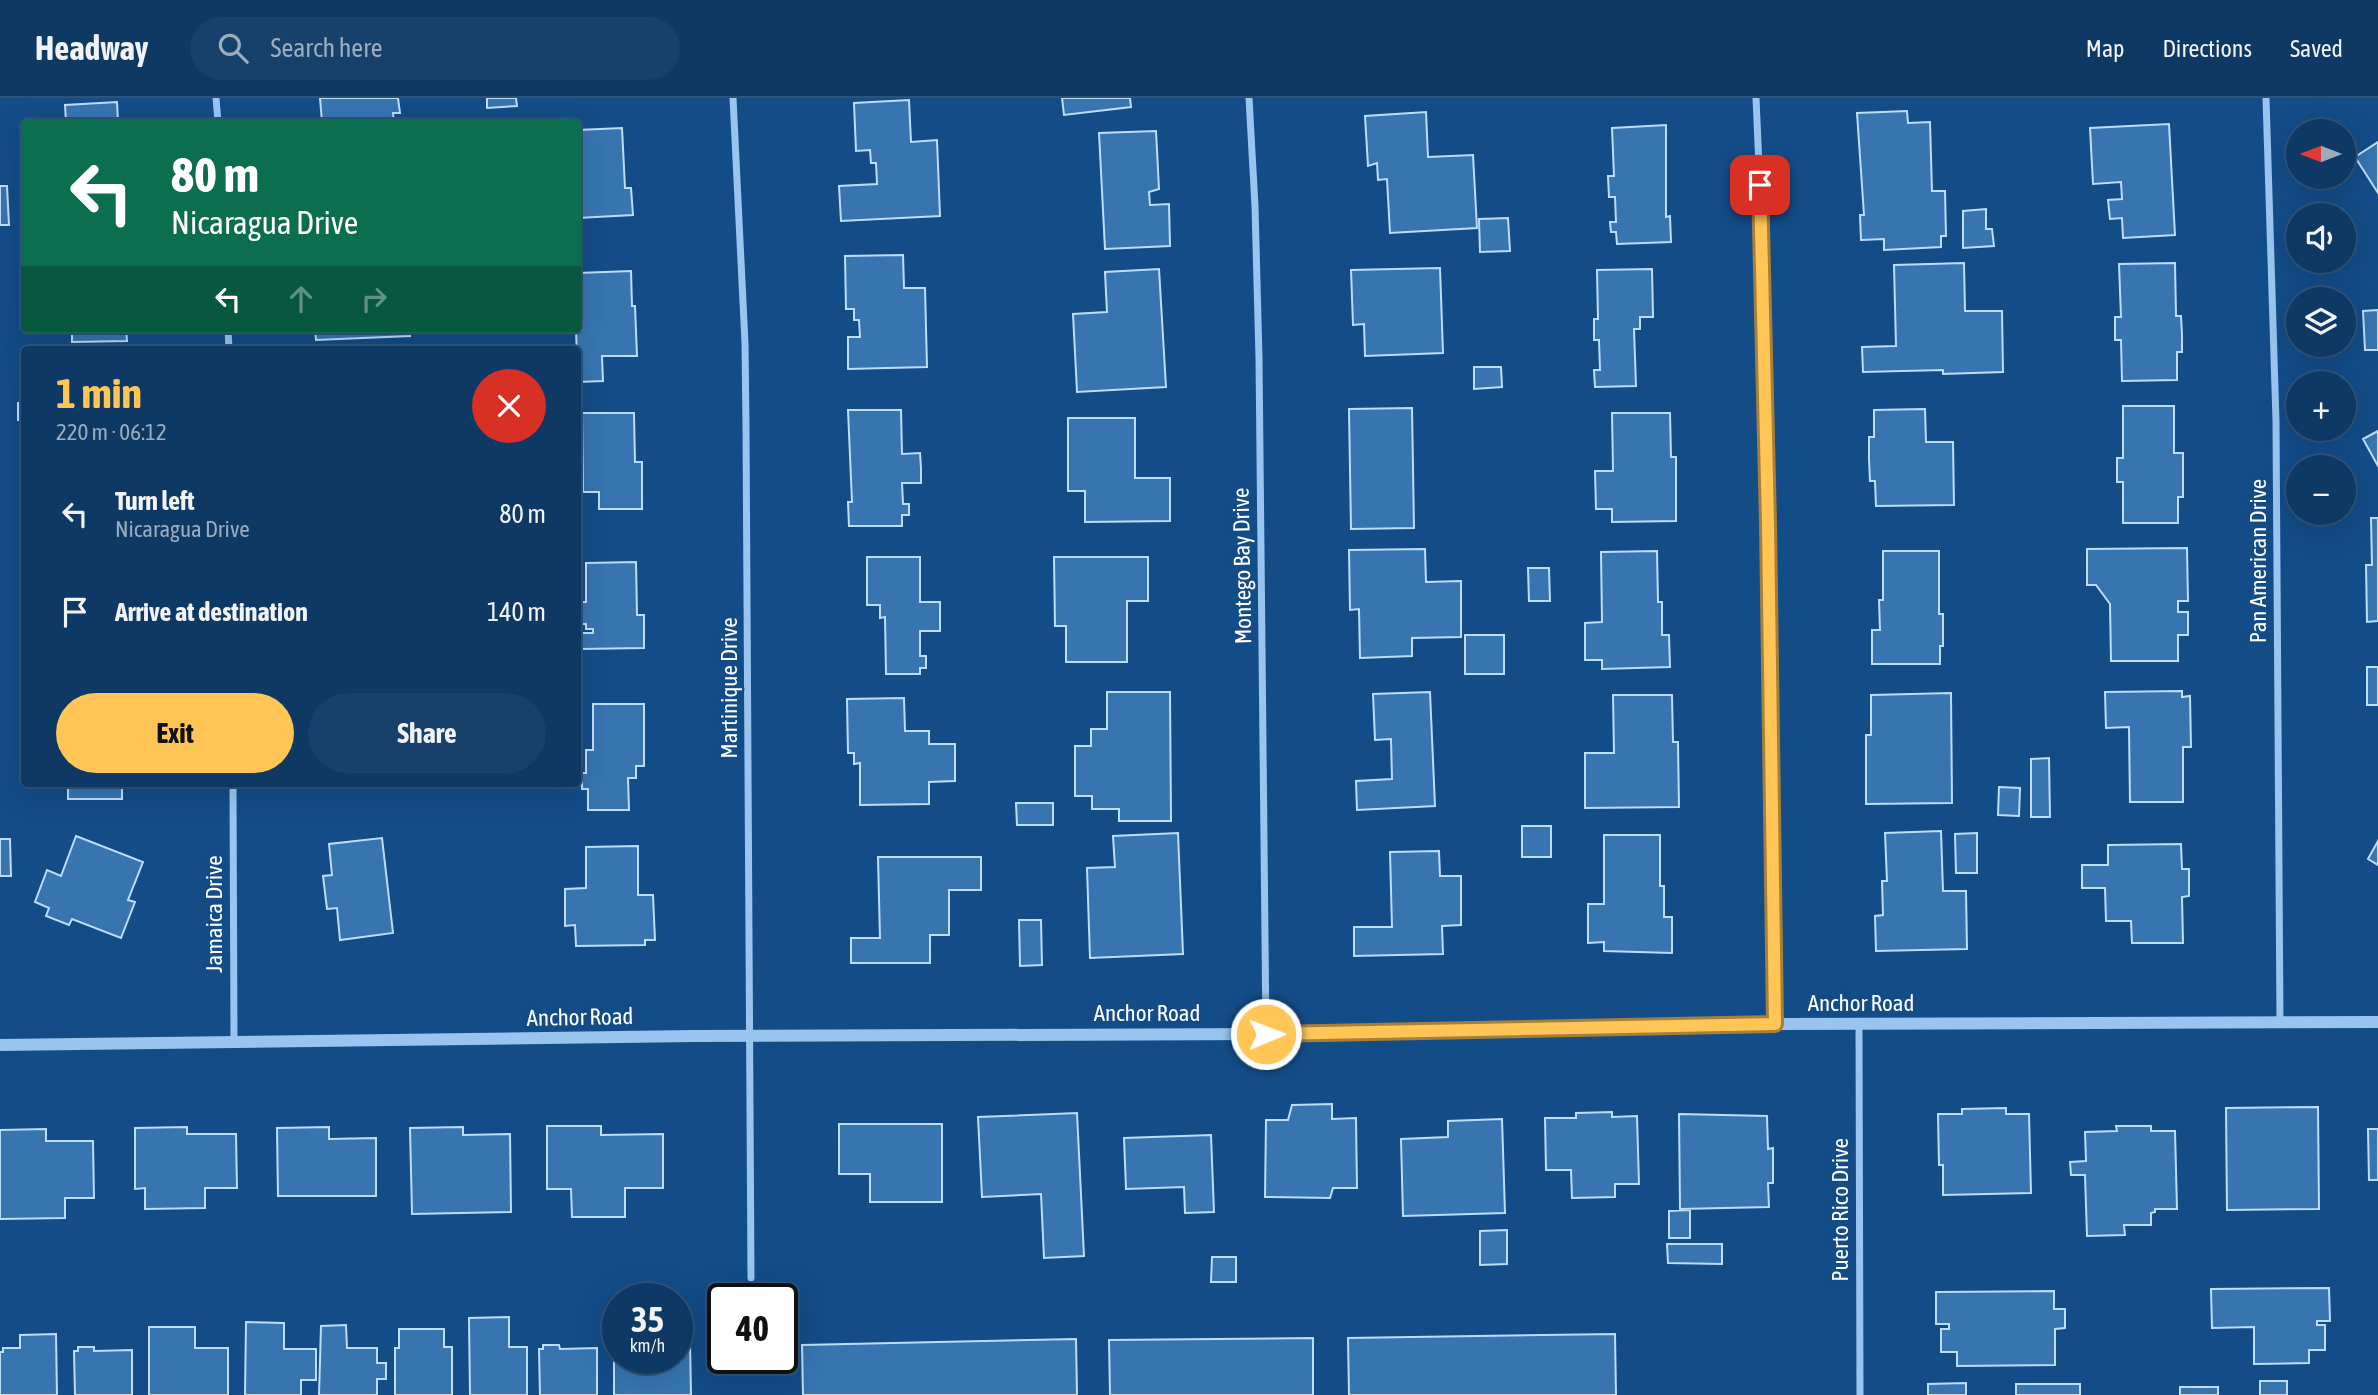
<!DOCTYPE html>
<html lang="en">
<head>
<meta charset="utf-8">
<style>
	body { margin:0; font-family:"Asap Condensed",sans-serif; background:#17406b; color:#f1f3f6; height:100vh; display:flex; flex-direction:column; font-size:26px; white-space:nowrap }
	* { box-sizing:border-box; margin:0 }
	p { font-size:23px; color:#9bacbf }
	.icon { flex:none; width:38px; height:38px; fill:none; stroke:currentColor; stroke-width:2; stroke-linecap:round; stroke-linejoin:round }
	.map { position:relative; flex:1; overflow:hidden }
	.panel { position:absolute; left:21px; top:248px; width:560px; height:441px; display:flex; flex-direction:column; background:#0e3965; border-radius:7px; box-shadow:0 7px 28px #0002,0 0 0 2px #2e5379 }
	.panel>* { flex:none }
	.banner { position:absolute; left:21px; top:21px; width:560px; height:214px; border-radius:7px; box-shadow:0 7px 28px #0002,0 0 0 2px #2e5379; background:#0b6e4f; color:#fff; overflow:hidden }
	.needle { width:46px; rotate:270deg }
	.buttons { position:absolute; left:2286px; top:21px; display:grid; gap:14px }
	.buttons a { display:grid; place-items:center; width:70px; height:70px; border-radius:50%; background:#0e3965; box-shadow:0 7px 28px #0002,0 0 0 2px #2e5379; font-size:35px }
	.speed { position:absolute; left:602px; top:1185px; display:flex; gap:14px; font-size:35px; font-weight:700; text-align:center }
	.speed>* { display:grid; place-content:center; width:91px; height:91px; border-radius:50%; background:#0e3965; box-shadow:0 7px 28px #0002,0 0 0 2px #2e5379; line-height:1 }
	.speed small { font-size:18px; font-weight:400 }
	.speed .limit { border:4px solid #111; border-radius:10px; background:#fff; color:#111 }
	.pin { position:absolute; display:grid; place-items:center; width:60px; height:60px; color:#fff; margin:-30px; border-radius:14px; box-shadow:0 4px 10px #0006 }
	.me { position:absolute; width:77px; margin:-38px; rotate:89deg; stroke-linejoin:round; filter:drop-shadow(0 0 5px #0008) }
	.turn { display:flex; align-items:center; gap:24px; height:147px; padding:0 35px; font-size:32px }
	.turn .icon { width:91px; height:91px; stroke-width:2.5 }
	.turn b { display:block; font-size:49px; line-height:60px }
	.lanes { display:flex; align-items:center; height:66px; padding:0 35px; background:#0003; justify-content:center; gap:35px; direction:ltr }
	.lanes .off { opacity:.35 }
	.round { display:grid; place-items:center; flex:none; width:74px; height:74px; border-radius:37px; background:#17406b }
	.overview { display:flex; align-items:center; justify-content:space-between; height:119px; padding:0 35px }
	h1 { font-size:42px; font-weight:700; line-height:52px; color:#ffc557 }
	.action { display:flex; gap:14px; margin-top:auto; padding:14px 35px }
	.action a { flex:1; height:80px; border-radius:42px; background:#ffc557; color:#111; font-size:28px; font-weight:700; line-height:80px; text-align:center }
	.action a+a { background:#17406b; color:#f1f3f6 }
	ul { padding:0; list-style:none }
	li { display:flex; align-items:center; gap:21px; height:98px; padding:0 35px }
	li div { flex:1 }
	li b { display:block; font-size:26px }
	li em { font-style:normal }
	header { display:flex; align-items:center; gap:42px; box-sizing:border-box; height:98px; padding:0 35px; background:#0e3965; border-bottom:2px solid #2e5379 }
	header strong { font-size:33px }
	nav { display:flex; gap:38px; margin-inline-start:auto; font-size:24px }
	.search { width:490px; height:63px; background:#17406b; display:flex; align-items:center; gap:18px; box-sizing:border-box; padding:0 24px; border-radius:38px; color:#9bacbf; font-size:26px }
	.map>svg:first-child { display:block }
</style>
</head>
<body>
<header>
<strong>Headway</strong>
<div class="search"><svg class="icon" aria-label="search" viewBox="0 0 24 24"><circle cx="10" cy="10" r="6"/><path d="M15 15l6 6"/></svg>Search here</div>
<nav><a>Map</a><a>Directions</a><a>Saved</a></nav>
</header>
<div class="map">
<svg width="2378" height="1297" viewBox="0 0 2378 1297">
	<rect width="100%" height="100%" fill="#134c87"/>
	<path fill="#3774b0" stroke="#beddfb" stroke-width="2" d="M 320,0 L 398,0 L 400,15 L 393,15 L 394,24 L 322,24 Z
		M 487,0 L 516,0 L 517,8 L 487,10 Z
		M 1062,0 L 1130,0 L 1131,9 L 1064,17 Z
		M 909,2 L 911,44 L 937,42 L 940,118 L 841,123 L 839,88 L 877,86 L 876,65 L 871,65 L 870,52 L 856,53 L 854,5 Z
		M 117,4 L 118,24 L 66,24 L 65,7 Z
		M 1907,13 L 1908,25 L 1930,24 L 1932,93 L 1945,93 L 1946,138 L 1941,138 L 1941,149 L 1884,152 L 1884,141 L 1861,142 L 1860,117 L 1864,117 L 1857,15 Z
		M 1426,14 L 1428,59 L 1473,57 L 1477,130 L 1390,135 L 1387,81 L 1378,82 L 1377,65 L 1368,68 L 1365,18 Z
		M 2169,26 L 2175,137 L 2123,140 L 2122,120 L 2110,121 L 2108,102 L 2122,101 L 2121,84 L 2093,86 L 2090,30 Z
		M 1666,27 L 1666,119 L 1670,118 L 1671,144 L 1617,146 L 1616,134 L 1611,134 L 1610,124 L 1616,124 L 1615,99 L 1609,99 L 1608,78 L 1614,78 L 1612,30 Z
		M 622,30 L 625,90 L 631,90 L 633,117 L 578,120 L 578,32 Z
		M 1156,33 L 1159,91 L 1149,94 L 1150,107 L 1169,106 L 1170,148 L 1105,151 L 1099,35 Z
		M 2378,44 L 2378,95 L 2355,59 Z
		M 0,88 L 7,88 L 9,127 L 0,127 Z
		M 1986,111 L 1986,131 L 1992,131 L 1994,148 L 1963,150 L 1963,113 Z
		M 1508,120 L 1510,153 L 1480,154 L 1479,121 Z
		M 903,157 L 904,190 L 925,190 L 927,269 L 848,271 L 848,239 L 860,239 L 859,222 L 854,222 L 854,211 L 846,211 L 845,158 Z
		M 1964,165 L 1965,213 L 2002,213 L 2003,274 L 1943,276 L 1943,272 L 1863,274 L 1862,249 L 1896,248 L 1894,167 Z
		M 2175,165 L 2176,218 L 2181,218 L 2182,236 L 2182,254 L 2177,254 L 2177,282 L 2122,283 L 2121,242 L 2115,242 L 2115,219 L 2121,219 L 2119,166 Z
		M 1440,170 L 1443,255 L 1365,258 L 1364,226 L 1353,227 L 1351,172 Z
		M 1159,171 L 1166,289 L 1077,294 L 1073,216 L 1107,214 L 1105,174 Z
		M 1652,171 L 1653,219 L 1640,219 L 1640,231 L 1634,231 L 1636,288 L 1595,289 L 1594,272 L 1600,272 L 1599,242 L 1594,242 L 1594,221 L 1598,221 L 1597,172 Z
		M 631,173 L 632,208 L 635,208 L 637,258 L 602,258 L 603,283 L 578,284 L 576,233 L 554,234 L 554,231 L 578,231 L 578,175 Z
		M 2378,212 L 2378,252 L 2365,252 L 2363,213 Z
		M 72,231 L 126,231 L 127,243 L 72,244 Z
		M 315,231 L 409,231 L 410,238 L 316,242 Z
		M 1474,269 L 1501,269 L 1502,289 L 1474,291 Z
		M 24,304 L 24,322 L 18,322 L 18,305 Z
		M 2123,308 L 2174,308 L 2174,355 L 2183,355 L 2183,399 L 2178,399 L 2178,425 L 2123,425 L 2123,384 L 2117,384 L 2117,360 L 2123,360 Z
		M 1412,310 L 1414,430 L 1351,431 L 1349,311 Z
		M 1925,311 L 1926,344 L 1953,344 L 1954,407 L 1876,408 L 1875,383 L 1870,383 L 1869,361 L 1869,339 L 1874,339 L 1874,312 Z
		M 848,312 L 901,312 L 902,356 L 920,355 L 921,370 L 921,385 L 902,385 L 903,406 L 909,406 L 909,417 L 902,417 L 902,428 L 849,428 L 848,404 L 852,404 Z
		M 582,315 L 634,315 L 635,364 L 642,364 L 642,411 L 599,411 L 599,394 L 583,394 Z
		M 1612,315 L 1670,315 L 1671,359 L 1676,359 L 1676,423 L 1612,424 L 1612,411 L 1596,411 L 1595,373 L 1613,373 Z
		M 1068,320 L 1135,320 L 1135,380 L 1170,380 L 1170,423 L 1085,424 L 1085,393 L 1068,393 Z
		M 2378,333 L 2378,368 L 2363,341 Z
		M 2371,420 L 2378,420 L 2378,523 L 2367,524 L 2366,467 L 2372,467 Z
		M 2187,450 L 2188,503 L 2178,503 L 2178,514 L 2188,514 L 2188,537 L 2178,537 L 2178,563 L 2111,563 L 2110,506 L 2096,487 L 2087,487 L 2087,451 Z
		M 1425,451 L 1426,484 L 1461,483 L 1461,539 L 1412,540 L 1412,558 L 1360,560 L 1359,511 L 1350,512 L 1349,452 Z
		M 1657,453 L 1658,504 L 1662,504 L 1662,537 L 1669,537 L 1670,569 L 1602,571 L 1602,562 L 1585,562 L 1585,525 L 1602,524 L 1601,454 Z
		M 1883,453 L 1939,453 L 1939,516 L 1943,516 L 1943,548 L 1940,548 L 1940,566 L 1872,566 L 1872,532 L 1880,532 L 1879,502 L 1883,502 Z
		M 867,459 L 920,459 L 920,504 L 940,504 L 940,533 L 920,533 L 920,558 L 926,558 L 926,570 L 920,570 L 920,576 L 886,576 L 885,519 L 880,520 L 880,507 L 867,507 Z
		M 1054,459 L 1148,459 L 1148,503 L 1127,503 L 1127,564 L 1066,564 L 1066,528 L 1055,528 Z
		M 636,464 L 637,517 L 644,517 L 644,550 L 581,551 L 581,535 L 593,535 L 593,531 L 586,531 L 586,526 L 582,526 L 582,504 L 586,504 L 586,465 Z
		M 1528,470 L 1549,470 L 1550,503 L 1529,503 Z
		M 1465,537 L 1504,537 L 1504,576 L 1465,576 Z
		M 2367,569 L 2378,569 L 2378,607 L 2367,607 Z
		M 2182,593 L 2182,599 L 2190,598 L 2191,649 L 2183,649 L 2183,704 L 2130,704 L 2129,629 L 2106,630 L 2105,594 Z
		M 1107,594 L 1170,594 L 1171,723 L 1119,723 L 1119,711 L 1092,711 L 1092,698 L 1075,698 L 1075,648 L 1091,648 L 1091,631 L 1107,631 Z
		M 1430,594 L 1435,708 L 1357,712 L 1356,683 L 1392,681 L 1391,641 L 1375,642 L 1373,596 Z
		M 1951,595 L 1952,705 L 1866,706 L 1866,637 L 1871,637 L 1871,597 Z
		M 1613,597 L 1672,597 L 1673,644 L 1678,644 L 1679,709 L 1585,710 L 1585,655 L 1614,655 Z
		M 904,600 L 905,633 L 929,633 L 929,646 L 955,646 L 955,683 L 929,684 L 929,706 L 860,707 L 860,665 L 854,666 L 854,655 L 848,655 L 847,601 Z
		M 593,606 L 644,606 L 644,668 L 636,668 L 636,680 L 628,680 L 629,712 L 588,712 L 588,691 L 582,691 L 582,675 L 586,675 L 586,652 L 593,652 Z
		M 2049,660 L 2050,719 L 2031,719 L 2031,661 Z
		M 68,686 L 122,686 L 122,701 L 68,701 Z
		M 1999,689 L 2020,690 L 2019,718 L 1998,717 Z
		M 1016,705 L 1053,705 L 1053,727 L 1017,727 Z
		M 1522,728 L 1551,728 L 1551,759 L 1522,759 Z
		M 1941,733 L 1943,793 L 1966,793 L 1967,851 L 1876,853 L 1875,818 L 1883,817 L 1882,783 L 1887,783 L 1885,735 Z
		M 1178,735 L 1183,856 L 1090,860 L 1087,770 L 1115,769 L 1113,738 Z
		M 1977,735 L 1977,775 L 1956,775 L 1955,736 Z
		M 1604,737 L 1660,737 L 1660,788 L 1664,788 L 1664,819 L 1672,819 L 1672,855 L 1604,853 L 1604,844 L 1588,845 L 1588,806 L 1604,806 Z
		M 76,738 L 143,764 L 128,802 L 135,804 L 121,840 L 72,821 L 69,827 L 46,818 L 49,810 L 35,804 L 47,772 L 61,778 Z
		M 382,740 L 393,835 L 340,842 L 337,810 L 327,811 L 323,778 L 332,777 L 329,746 Z
		M 0,741 L 10,741 L 11,778 L 0,778 Z
		M 2378,743 L 2378,767 L 2368,761 Z
		M 2181,746 L 2182,771 L 2189,771 L 2189,798 L 2182,799 L 2183,845 L 2132,845 L 2131,823 L 2106,823 L 2105,790 L 2082,790 L 2082,767 L 2108,767 L 2108,747 Z
		M 638,748 L 638,797 L 653,797 L 655,842 L 645,842 L 645,847 L 576,848 L 575,827 L 565,828 L 565,791 L 586,790 L 586,749 Z
		M 1439,753 L 1440,778 L 1461,778 L 1461,827 L 1442,828 L 1443,856 L 1354,858 L 1354,829 L 1392,829 L 1390,754 Z
		M 878,759 L 981,759 L 981,792 L 949,792 L 949,837 L 930,837 L 930,865 L 851,865 L 851,840 L 880,840 Z
		M 1019,822 L 1041,822 L 1042,867 L 1020,868 Z
		M 1332,1006 L 1332,1021 L 1356,1020 L 1357,1090 L 1333,1090 L 1330,1100 L 1265,1099 L 1266,1022 L 1288,1022 L 1292,1007 Z
		M 2318,1009 L 2319,1111 L 2227,1112 L 2226,1010 Z
		M 2006,1010 L 2006,1016 L 2029,1016 L 2031,1095 L 1943,1097 L 1943,1067 L 1939,1067 L 1938,1016 L 1962,1016 L 1962,1011 Z
		M 1612,1014 L 1612,1019 L 1637,1018 L 1639,1086 L 1615,1086 L 1615,1099 L 1572,1100 L 1571,1072 L 1546,1072 L 1545,1020 L 1576,1020 L 1576,1015 Z
		M 1077,1015 L 1084,1158 L 1044,1160 L 1041,1096 L 982,1099 L 978,1019 Z
		M 1679,1016 L 1767,1018 L 1768,1051 L 1773,1050 L 1773,1085 L 1768,1085 L 1769,1109 L 1680,1111 Z
		M 1502,1021 L 1505,1115 L 1403,1118 L 1401,1041 L 1448,1039 L 1448,1023 Z
		M 839,1026 L 942,1026 L 942,1104 L 870,1104 L 870,1076 L 839,1076 Z
		M 547,1028 L 601,1028 L 601,1037 L 663,1036 L 663,1090 L 625,1090 L 625,1119 L 572,1119 L 571,1091 L 547,1091 Z
		M 2116,1028 L 2151,1028 L 2151,1033 L 2175,1033 L 2177,1111 L 2155,1111 L 2155,1114 L 2151,1115 L 2151,1127 L 2124,1127 L 2125,1137 L 2087,1138 L 2085,1077 L 2071,1077 L 2070,1064 L 2086,1063 L 2085,1034 L 2117,1033 Z
		M 187,1029 L 187,1036 L 236,1036 L 237,1090 L 205,1090 L 205,1110 L 145,1111 L 145,1090 L 135,1091 L 135,1030 Z
		M 329,1029 L 329,1041 L 376,1040 L 376,1098 L 278,1098 L 277,1030 Z
		M 463,1029 L 463,1037 L 510,1036 L 511,1114 L 412,1116 L 410,1030 Z
		M 46,1031 L 46,1043 L 93,1043 L 94,1100 L 65,1100 L 65,1120 L 0,1121 L 0,1032 Z
		M 2368,1031 L 2378,1031 L 2378,1082 L 2369,1082 Z
		M 1211,1037 L 1214,1114 L 1185,1115 L 1184,1089 L 1126,1091 L 1124,1040 Z
		M 1690,1112 L 1690,1140 L 1669,1140 L 1669,1113 Z
		M 1507,1132 L 1507,1166 L 1480,1167 L 1480,1133 Z
		M 1667,1146 L 1722,1146 L 1722,1166 L 1668,1165 Z
		M 1212,1159 L 1236,1159 L 1236,1184 L 1211,1184 Z
		M 2329,1190 L 2330,1223 L 2317,1223 L 2317,1227 L 2325,1227 L 2325,1252 L 2309,1252 L 2309,1265 L 2254,1266 L 2254,1229 L 2212,1230 L 2211,1191 Z
		M 2054,1193 L 2054,1211 L 2065,1211 L 2065,1230 L 2055,1231 L 2055,1267 L 1957,1268 L 1957,1254 L 1941,1254 L 1941,1231 L 1949,1231 L 1949,1226 L 1936,1226 L 1936,1194 Z
		M 509,1219 L 509,1249 L 527,1249 L 527,1297 L 470,1297 L 469,1220 Z
		M 246,1224 L 284,1225 L 284,1251 L 316,1251 L 316,1282 L 301,1282 L 301,1297 L 245,1297 Z
		M 346,1227 L 347,1250 L 377,1250 L 377,1265 L 386,1265 L 386,1281 L 377,1281 L 377,1297 L 319,1297 L 321,1228 Z
		M 149,1229 L 195,1229 L 195,1250 L 228,1250 L 228,1297 L 149,1297 Z
		M 399,1231 L 444,1231 L 444,1249 L 452,1249 L 452,1297 L 395,1297 L 395,1250 L 399,1250 Z
		M 56,1236 L 57,1297 L 0,1297 L 0,1254 L 3,1254 L 3,1250 L 20,1250 L 20,1237 Z
		M 1615,1236 L 1616,1297 L 1349,1297 L 1348,1240 Z
		M 1313,1240 L 1313,1297 L 1110,1297 L 1109,1242 Z
		M 1076,1241 L 1077,1297 L 803,1297 L 802,1247 Z
		M 677,1243 L 690,1243 L 691,1297 L 614,1297 L 614,1244 L 618,1244 L 618,1260 L 677,1260 Z
		M 543,1247 L 559,1247 L 560,1251 L 597,1250 L 597,1297 L 540,1297 L 539,1251 L 543,1251 Z
		M 78,1249 L 94,1249 L 94,1253 L 132,1252 L 132,1297 L 75,1297 L 74,1253 L 78,1253 Z
		M 2260,1283 L 2287,1283 L 2287,1297 L 2260,1297 Z
		M 1966,1285 L 1966,1297 L 1928,1297 L 1928,1286 Z
		M 2016,1286 L 2080,1286 L 2080,1297 L 2016,1297 Z
		M 2180,1289 L 2218,1289 L 2218,1297 L 2180,1297 Z"/>
	<g fill="none" stroke-linecap="round" stroke-linejoin="round">
		<path stroke="#98c4ef" stroke-width="7" d="M 216,0 L 218,24
			M 733,0 L 745,245 L 746,329 L 751,1180
			M 1249,0 L 1255,108 L 1259,260 L 1266,936
			M 1756,0 L 1763,160 L 1775,926
			M 2266,0 L 2276,323 L 2280,925
			M 228,231 L 229,252
			M 233,686 L 234,944
			M 1859,926 L 1860,1297"/>
		<path stroke="#98c4ef" stroke-width="12" d="M 0,947 L 695,938 L 1266,936 L 1775,926 L 2378,924"/>
	</g>
	<g fill="none" stroke-linecap="round" stroke-linejoin="round">
		<defs>
			<path id="route" d="M 1266,936 L 1775,926 L 1768,425 L 1760,87"/>
		</defs>
		<use href="#route" stroke="#a68039" stroke-width="18"/>
		<use href="#route" stroke="#ffc557" stroke-width="12"/>
	</g>
	<g text-anchor="middle" dominant-baseline="central" stroke-width="5" stroke-linejoin="round" paint-order="stroke">
		<g font-size="23" fill="#fff" stroke="#134c87">
			<text transform="translate(2258 463) rotate(-90)">Pan American Drive</text>
			<text transform="translate(1242 468) rotate(-91)">Montego Bay Drive</text>
			<text transform="translate(729 590) rotate(-90)">Martinique Drive</text>
			<text transform="translate(214 816) rotate(-90)">Jamaica Drive</text>
			<text x="1861" y="905">Anchor Road</text>
			<text x="1147" y="915">Anchor Road</text>
			<text transform="translate(580 919) rotate(-1)">Anchor Road</text>
			<text transform="translate(1840 1112) rotate(-90)">Puerto Rico Drive</text>
		</g>
	</g>
</svg>
<div class="buttons">
<a><svg class="needle" viewBox="-14 -14 28 28"><path d="M0-13l5 13h-10z" fill="#e53935"/><path d="M0 13l5-13h-10z" fill="#9bacbf"/></svg></a>
<a><svg class="icon" aria-label="sound" viewBox="0 0 24 24"><path d="M4 9h4l5-4v14l-5-4H4zM17 9q2 3 0 6"/></svg></a>
<a><svg class="icon" aria-label="layers" viewBox="0 0 24 24"><path d="M12 4l9 5-9 5-9-5zM3 14l9 5 9-5"/></svg></a>
<a>+</a>
<a>−</a>
</div>
<div class="speed"><div>35<small>km/h</small></div><div class="limit">40</div></div>
<div class="pin" style="left:1760px;top:87px;background:#d93025"><svg class="icon" aria-label="arrive" viewBox="0 0 24 24"><path d="M6 21V4h12l-3 4 3 4H6"/></svg></div>
<svg class="me" style="left:1266px;top:936px" viewBox="-20 -20 40 40"><circle r="17" fill="#ffc557" stroke="#fff" stroke-width="3"/><path d="M0-11L8 9 0 5-8 9z" fill="#fff"/></svg>
<div class="banner">
<div class="turn"><svg class="icon" aria-label="left" viewBox="0 0 24 24"><path d="M17 20v-9H6M10 6l-5 5 5 5"/></svg><div><b>80 m</b>Nicaragua Drive</div></div>
<div class="lanes"><svg class="icon" aria-label="left" viewBox="0 0 24 24"><path d="M17 20v-9H6M10 6l-5 5 5 5"/></svg><svg class="icon off" aria-label="ahead" viewBox="0 0 24 24"><path d="M12 20V5M6 11l6-6 6 6"/></svg><svg class="icon off" aria-label="right" viewBox="0 0 24 24"><path d="M7 20v-9h11M14 6l5 5-5 5"/></svg></div>
</div>
<section class="panel">
<div class="overview"><div><h1>1 min</h1><p>220 m · 06:12</p></div><a class="round" style="background:#d93025;color:#fff"><svg class="icon" aria-label="close" viewBox="0 0 24 24"><path d="M6 6l12 12M18 6L6 18"/></svg></a></div>
<ul>
<li><svg class="icon" aria-label="left" viewBox="0 0 24 24"><path d="M17 20v-9H6M10 6l-5 5 5 5"/></svg><div><b>Turn left</b><p>Nicaragua Drive</p></div><em>80 m</em></li>
<li><svg class="icon" aria-label="arrive" viewBox="0 0 24 24"><path d="M6 21V4h12l-3 4 3 4H6"/></svg><div><b>Arrive at destination</b></div><em>140 m</em></li>
</ul>
<div class="action"><a>Exit</a><a>Share</a></div>
</section>
</div>
</body>
</html>
